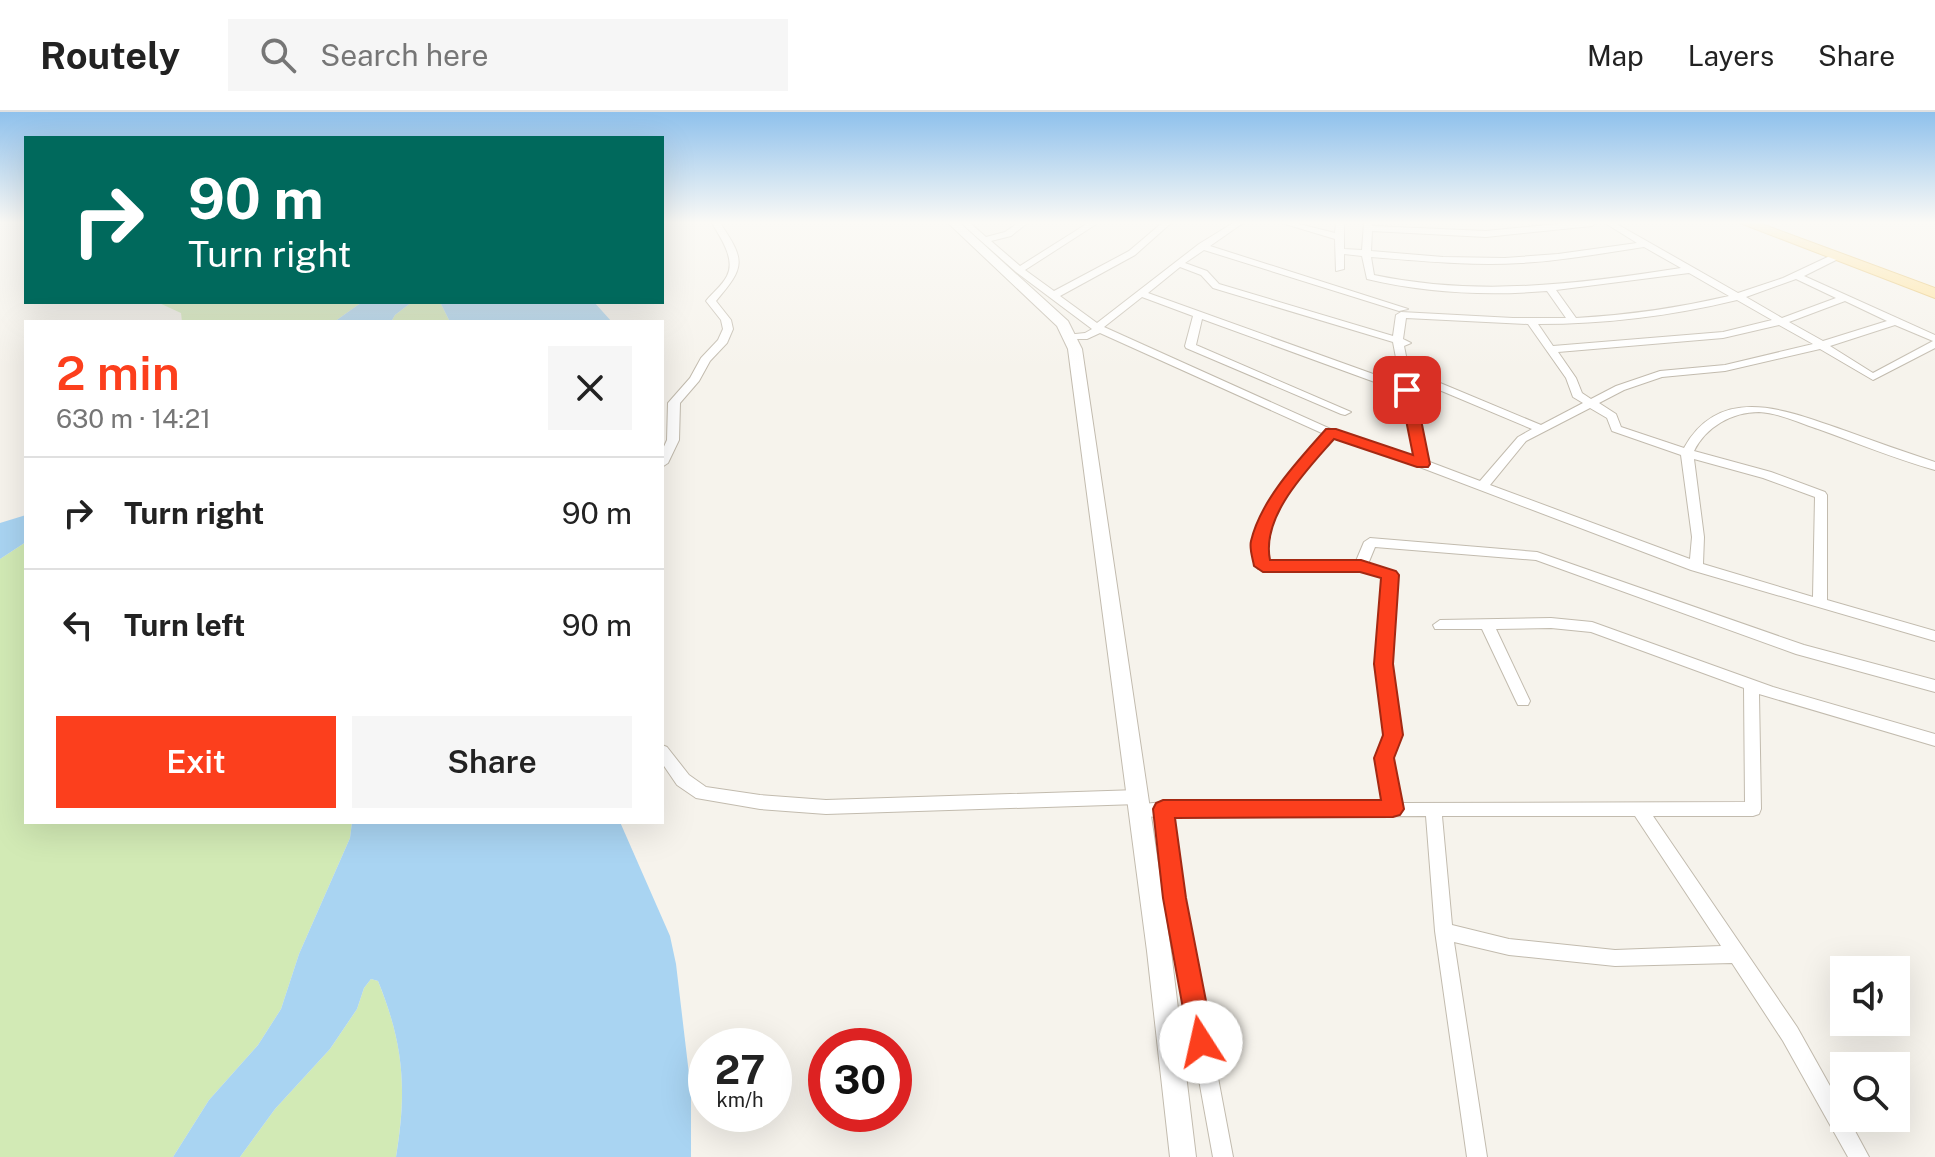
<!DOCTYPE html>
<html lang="en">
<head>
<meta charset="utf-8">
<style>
	body { margin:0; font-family:"Public Sans",sans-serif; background:#f6f6f6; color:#222; height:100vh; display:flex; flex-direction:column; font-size:30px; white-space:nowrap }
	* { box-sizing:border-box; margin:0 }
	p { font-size:26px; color:#767676 }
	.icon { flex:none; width:44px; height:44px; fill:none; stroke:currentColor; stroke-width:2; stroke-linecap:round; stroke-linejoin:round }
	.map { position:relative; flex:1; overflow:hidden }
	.details { position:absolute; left:24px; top:208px; width:640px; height:504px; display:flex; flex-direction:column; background:#fff; border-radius:0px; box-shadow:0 8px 32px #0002 }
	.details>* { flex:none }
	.banner { position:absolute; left:24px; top:24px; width:640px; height:168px; border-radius:0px; box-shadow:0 8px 32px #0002; background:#00695c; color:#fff; overflow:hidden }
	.tools { position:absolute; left:1830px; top:844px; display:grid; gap:16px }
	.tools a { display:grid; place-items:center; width:80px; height:80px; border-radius:0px; background:#fff; box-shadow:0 8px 32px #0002; font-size:40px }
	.speed { position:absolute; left:688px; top:916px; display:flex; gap:16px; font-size:40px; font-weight:700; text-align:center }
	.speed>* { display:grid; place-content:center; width:104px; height:104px; border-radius:50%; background:#fff; box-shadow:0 8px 32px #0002; line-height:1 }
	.speed small { font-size:20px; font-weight:400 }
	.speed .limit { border:12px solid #d22; background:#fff; color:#111 }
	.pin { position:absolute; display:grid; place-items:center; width:68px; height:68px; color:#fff; margin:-34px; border-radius:16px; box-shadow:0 4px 12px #0006 }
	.me { position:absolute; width:88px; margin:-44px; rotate:350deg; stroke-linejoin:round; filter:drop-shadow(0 0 6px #0008) }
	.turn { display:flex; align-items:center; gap:28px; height:168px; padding:0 32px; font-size:36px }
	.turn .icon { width:104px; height:104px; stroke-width:2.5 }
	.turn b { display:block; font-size:56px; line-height:68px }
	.round { display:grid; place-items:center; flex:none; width:84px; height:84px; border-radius:0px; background:#f6f6f6 }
	.head { display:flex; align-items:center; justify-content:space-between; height:136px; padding:0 32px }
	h1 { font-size:48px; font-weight:600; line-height:60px; color:#fc3f1d }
	.cta { display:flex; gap:16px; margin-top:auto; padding:16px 32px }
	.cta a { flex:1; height:92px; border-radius:0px; background:#fc3f1d; color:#fff; font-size:32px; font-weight:600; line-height:92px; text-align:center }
	.cta a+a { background:#f6f6f6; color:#222 }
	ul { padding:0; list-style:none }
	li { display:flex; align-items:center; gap:24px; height:112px; padding:0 32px; border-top:2px solid #e0e0e0 }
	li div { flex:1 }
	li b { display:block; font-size:30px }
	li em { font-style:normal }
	header { display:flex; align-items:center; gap:48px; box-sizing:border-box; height:112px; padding:0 40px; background:#fff; border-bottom:2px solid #e0e0e0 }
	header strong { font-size:38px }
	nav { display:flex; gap:44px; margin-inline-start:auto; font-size:28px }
	.search { width:560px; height:72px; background:#f6f6f6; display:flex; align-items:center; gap:20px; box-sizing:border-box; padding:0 28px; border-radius:0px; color:#767676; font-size:30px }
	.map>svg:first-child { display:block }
</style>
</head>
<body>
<header>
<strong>Routely</strong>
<div class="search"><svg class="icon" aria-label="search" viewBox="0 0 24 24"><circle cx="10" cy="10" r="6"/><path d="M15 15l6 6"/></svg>Search here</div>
<nav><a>Map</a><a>Layers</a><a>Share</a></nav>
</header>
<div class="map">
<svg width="1935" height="1045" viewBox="0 0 1935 1045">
	<rect width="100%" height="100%" fill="#f6f3ec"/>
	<path fill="#d2eab5" d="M 157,190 L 362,190 L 334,210 L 182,210 L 181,201 Z
		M 412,190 L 440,190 L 450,210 L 391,210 L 395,203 Z
		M 26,430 L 26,710 L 352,710 L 350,726 L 299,842 L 281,897 L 258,933 L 209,988 L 173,1045 L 0,1045 L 0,447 Z
		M 371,867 L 378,869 C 404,933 407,977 396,1045 L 240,1045 L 275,997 L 330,937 L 357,897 L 364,876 Z"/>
	<path fill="#a9d4f2" d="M 362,190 L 412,190 L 395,203 L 391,210 L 334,210 Z
		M 440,190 L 594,190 L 612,210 L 450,210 Z
		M 26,403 L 26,430 L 0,447 L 0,411 Z
		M 352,710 L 620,710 L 670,824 L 676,852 L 691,979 L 691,1045 L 396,1045 C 407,978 404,933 378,869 L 371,867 L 364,876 L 357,897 L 330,937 L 275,997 L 240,1045 L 173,1045 L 209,988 L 258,933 L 281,897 L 299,842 L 350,726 Z"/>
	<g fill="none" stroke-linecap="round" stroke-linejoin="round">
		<defs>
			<path id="minor" d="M 712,111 L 720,111 C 746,149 745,155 716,189 L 731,208 L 733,217 L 727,231 L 710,249 L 699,269 L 680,291 L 679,328 L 668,351 L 662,355 L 662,339 L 667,328 L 668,291 L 690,266 L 701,246 L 718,228 L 723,217 L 721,208 L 706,189 C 712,181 722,174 727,164 C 736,147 720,125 712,111 Z
				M 961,111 L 970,111 L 986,125 L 1005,120 L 1018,111 L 1027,111 L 1011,124 L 991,129 L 1020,154 L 1088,111 L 1098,111 L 1025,158 L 1054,179 L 1129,139 L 1162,111 L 1171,111 L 1135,143 L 1060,184 L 1097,211 L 1199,132 L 1233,111 L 1243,111 L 1210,134 L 1408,197 L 1399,199 L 1204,138 L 1185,151 L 1207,159 L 1219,172 L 1393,224 L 1396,203 L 1401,200 L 1513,206 L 1566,206 L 1547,179 C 1486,184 1426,181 1367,167 L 1362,144 L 1344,142 L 1344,157 L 1336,159 L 1335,127 L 1282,111 L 1295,111 L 1335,121 L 1336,111 L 1344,111 L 1344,137 L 1362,138 L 1364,111 L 1372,111 L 1372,114 L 1486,119 L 1568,111 L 1596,111 L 1592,114 L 1486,125 L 1372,119 L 1371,139 L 1443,145 L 1505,146 L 1558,142 L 1637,131 L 1605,111 L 1615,111 L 1738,181 L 1783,166 L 1834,142 L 1840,142 L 1840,146 L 1804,164 L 1935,223 L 1935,236 L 1873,268 L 1820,237 L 1725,259 L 1662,265 L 1624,278 L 1599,291 L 1616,302 L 1621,315 L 1684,336 C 1721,269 1791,300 1846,319 C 1876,330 1905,340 1935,350 L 1935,358 C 1896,347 1857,331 1818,317 C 1800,311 1779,301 1759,300 C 1732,300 1706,315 1694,339 L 1771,360 L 1825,380 L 1827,383 L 1827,488 L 1935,519 L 1935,529 L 1691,458 L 1409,351 L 1333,326 C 1305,358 1257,403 1269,449 L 1356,449 L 1364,430 L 1370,426 L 1537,440 L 1804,533 L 1935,568 L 1935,580 L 1796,542 L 1536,448 L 1375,435 L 1368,452 L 1395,460 L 1397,463 L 1391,552 L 1401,623 L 1392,646 L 1400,691 L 1745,690 L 1744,576 L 1591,520 L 1551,516 L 1496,517 L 1530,589 L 1528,593 L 1518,593 L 1516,589 L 1482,517 L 1435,517 L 1433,513 L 1440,508 L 1551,506 L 1592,510 L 1773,575 L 1935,622 L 1935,634 L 1759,582 L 1761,697 L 1759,702 L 1753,704 L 1653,704 L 1797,915 L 1844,999 L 1844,1006 L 1848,1006 L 1869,1045 L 1848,1045 L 1783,929 L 1732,851 L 1615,854 L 1509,843 L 1454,830 L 1487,1045 L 1467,1045 L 1435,819 L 1426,704 L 1172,705 L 1184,786 L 1233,1045 L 1213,1045 L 1166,786 L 1156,705 L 1134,703 L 1132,698 L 1134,693 L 1163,690 L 1384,691 L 1376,646 L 1385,623 L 1377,552 L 1383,466 L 1361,459 L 1258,457 C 1255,450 1252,441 1252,433 C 1254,398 1301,347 1324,322 L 1100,221 L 1087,227 L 1066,227 L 1066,223 L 1085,221 L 1092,217 L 1016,160 ZM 1644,135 L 1681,156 C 1578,172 1478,185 1374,163 L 1371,145 C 1421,149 1471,154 1521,151 C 1562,149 1603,141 1644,135 ZM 1180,155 L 1201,163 L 1213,176 L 1393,230 L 1401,272 L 1148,181 ZM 1689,161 L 1729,184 C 1678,196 1628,203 1576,206 L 1556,178 ZM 1796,167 L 1836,186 L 1782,206 L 1746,185 ZM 1142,185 L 1193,204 L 1185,234 L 1186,236 L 1341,302 L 1345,303 L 1351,300 L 1196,233 L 1202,207 L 1402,280 L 1415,345 L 1335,319 L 1104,215 ZM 1737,188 L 1772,208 L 1723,220 L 1553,234 L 1538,212 C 1606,212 1671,204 1737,188 ZM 1845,189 L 1887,209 L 1823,229 L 1789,210 ZM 1406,206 L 1528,212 L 1566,266 L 1573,285 L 1583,291 L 1541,313 L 1433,268 L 1425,268 L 1425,272 L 1532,317 L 1518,325 L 1480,369 L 1427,349 L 1404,234 L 1411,231 L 1403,227 ZM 1779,213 L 1813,232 L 1725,253 L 1660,259 L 1616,274 L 1591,287 L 1582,281 L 1576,266 L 1558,240 L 1723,226 ZM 1895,213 L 1933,229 L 1873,261 L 1830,234 ZM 1590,296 L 1607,306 L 1612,319 L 1681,343 L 1692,425 L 1690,447 L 1490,373 L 1526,329 ZM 1694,347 L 1763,366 L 1815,385 L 1813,485 L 1703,452 L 1704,425 ZM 1442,704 L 1635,704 L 1721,834 L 1615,838 L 1509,827 L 1452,813 Z
				M 662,633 L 667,635 L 689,663 L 706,675 L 760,683 L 826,688 L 1138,678 L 1144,680 L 1146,685 L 1144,690 L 1138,692 L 826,702 L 760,697 L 696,686 L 677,673 L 662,651 Z"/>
			<path id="tertiary" d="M 948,111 L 960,111 L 1068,209 L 1082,237 L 1171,839 L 1196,1045 L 1170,1045 L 1147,839 L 1068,237 L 1057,214 Z"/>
			<path id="primary" d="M 1740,111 L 1759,111 L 1935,176 L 1935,186 Z"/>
		</defs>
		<use href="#minor" stroke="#c2bbae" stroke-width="2"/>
		<use href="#tertiary" stroke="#c2bbae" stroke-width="2"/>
		<use href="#primary" stroke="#e6c16a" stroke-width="2"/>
		<use href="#minor" fill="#fff" fill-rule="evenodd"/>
		<use href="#tertiary" fill="#fff" fill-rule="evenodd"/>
		<use href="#primary" fill="#ffe39c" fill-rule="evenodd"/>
	</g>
	<linearGradient id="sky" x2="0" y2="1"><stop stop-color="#8fc1ec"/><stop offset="0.43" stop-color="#fbfaf6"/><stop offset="1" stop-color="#fbfaf6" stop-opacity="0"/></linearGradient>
	<rect width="1935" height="257" fill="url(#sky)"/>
	<path fill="#fc3f1d" stroke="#a42913" stroke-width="2" d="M 1407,274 L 1415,278 L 1430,352 L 1428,355 L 1417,355 L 1334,327 C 1307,358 1261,404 1270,448 L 1361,448 L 1396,459 L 1399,463 L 1393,552 L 1403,623 L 1394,646 L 1404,697 L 1400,703 L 1393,705 L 1175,706 L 1186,786 L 1214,930 L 1210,939 L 1201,942 L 1192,939 L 1189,930 L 1163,786 L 1153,697 L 1156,691 L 1163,688 L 1381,688 L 1374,646 L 1383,623 L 1374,552 L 1381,466 L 1360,460 L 1263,460 L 1254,454 C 1253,447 1249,437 1251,429 C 1261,387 1298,349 1326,317 L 1336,317 L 1413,343 L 1400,278 Z"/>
</svg>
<div class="tools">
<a><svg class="icon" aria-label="sound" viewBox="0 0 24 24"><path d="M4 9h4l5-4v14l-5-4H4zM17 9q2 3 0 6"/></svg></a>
<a><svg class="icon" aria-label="search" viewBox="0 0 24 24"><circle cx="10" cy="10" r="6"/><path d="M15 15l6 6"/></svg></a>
</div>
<div class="speed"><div>27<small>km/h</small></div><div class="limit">30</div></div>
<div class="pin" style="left:1407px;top:278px;background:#d93025"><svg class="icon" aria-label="arrive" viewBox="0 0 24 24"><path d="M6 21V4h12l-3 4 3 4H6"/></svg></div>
<svg class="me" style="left:1201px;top:930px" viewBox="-20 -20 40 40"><circle r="19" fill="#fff"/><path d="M0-13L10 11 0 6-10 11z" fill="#fc3f1d"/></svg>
<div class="banner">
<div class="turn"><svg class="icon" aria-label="right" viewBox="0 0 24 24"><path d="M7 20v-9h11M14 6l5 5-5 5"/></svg><div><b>90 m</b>Turn right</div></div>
</div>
<section class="details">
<div class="head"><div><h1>2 min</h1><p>630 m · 14:21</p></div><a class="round"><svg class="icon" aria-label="close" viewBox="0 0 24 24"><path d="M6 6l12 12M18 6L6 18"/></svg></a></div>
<ul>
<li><svg class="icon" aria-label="right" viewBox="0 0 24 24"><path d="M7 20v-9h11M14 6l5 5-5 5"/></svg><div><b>Turn right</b></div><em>90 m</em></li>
<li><svg class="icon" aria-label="left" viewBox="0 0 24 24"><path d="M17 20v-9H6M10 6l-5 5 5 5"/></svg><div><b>Turn left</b></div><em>90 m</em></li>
</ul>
<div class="cta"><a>Exit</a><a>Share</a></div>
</section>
</div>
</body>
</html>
